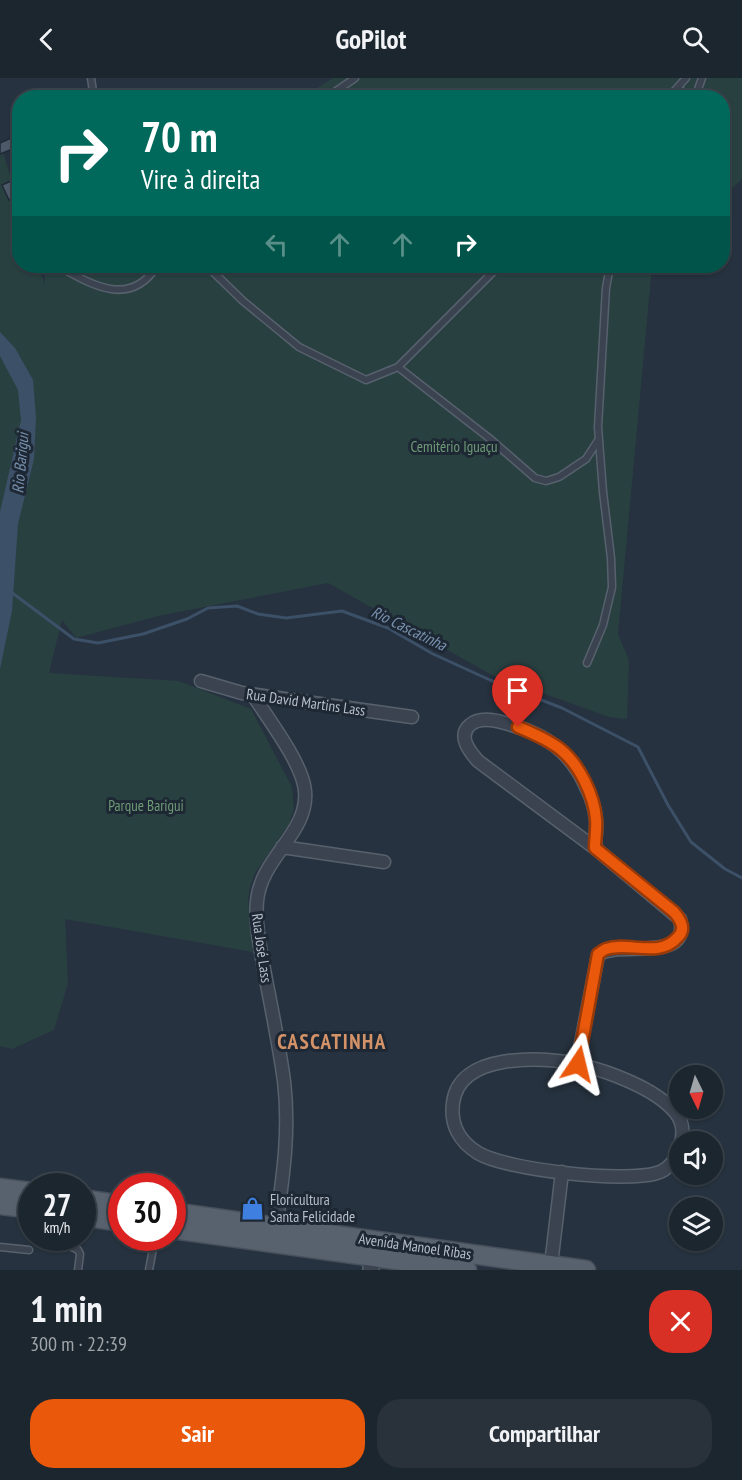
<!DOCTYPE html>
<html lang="pt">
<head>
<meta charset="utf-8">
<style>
	body { margin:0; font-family:"PT Sans Narrow",sans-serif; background:#29323b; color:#f1f3f6; height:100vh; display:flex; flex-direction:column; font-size:22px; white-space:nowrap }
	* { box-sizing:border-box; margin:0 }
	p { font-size:20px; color:#a0a5aa }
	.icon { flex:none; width:33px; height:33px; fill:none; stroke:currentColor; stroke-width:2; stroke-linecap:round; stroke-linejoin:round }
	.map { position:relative; height:1192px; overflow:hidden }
	.side { display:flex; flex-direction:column; background:#1c262f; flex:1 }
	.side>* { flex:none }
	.guide { position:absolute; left:12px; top:12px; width:718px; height:183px; border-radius:24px; box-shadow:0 2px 4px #0004,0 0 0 2px #3a434b; background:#00695c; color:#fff; overflow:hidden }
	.needle { width:39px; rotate:175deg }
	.buttons { position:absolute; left:669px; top:987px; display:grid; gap:12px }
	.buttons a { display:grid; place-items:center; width:54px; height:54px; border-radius:50%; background:#1c262f; box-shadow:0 2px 4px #0004,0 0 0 2px #3a434b; font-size:30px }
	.speed { position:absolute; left:18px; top:1095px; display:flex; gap:12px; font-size:30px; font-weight:700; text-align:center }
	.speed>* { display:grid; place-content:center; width:78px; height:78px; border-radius:50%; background:#1c262f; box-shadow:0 2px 4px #0004,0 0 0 2px #3a434b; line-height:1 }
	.speed small { font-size:15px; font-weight:400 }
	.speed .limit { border:9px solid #d22; background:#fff; color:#111 }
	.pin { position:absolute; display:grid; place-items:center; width:51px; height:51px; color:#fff; margin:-62px -26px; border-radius:50% 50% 50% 0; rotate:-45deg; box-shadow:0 0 6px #0007 }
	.pin .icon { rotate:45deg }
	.me { position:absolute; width:66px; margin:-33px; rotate:10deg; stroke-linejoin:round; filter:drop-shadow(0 0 4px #0008) }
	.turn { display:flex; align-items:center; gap:21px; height:126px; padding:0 30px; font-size:27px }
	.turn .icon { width:78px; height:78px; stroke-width:2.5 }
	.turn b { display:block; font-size:42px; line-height:51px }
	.lanes { display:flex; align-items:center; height:57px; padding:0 30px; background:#0003; justify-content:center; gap:30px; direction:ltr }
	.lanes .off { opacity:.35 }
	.round { display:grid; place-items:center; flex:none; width:63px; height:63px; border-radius:24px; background:#29323b }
	.summary { display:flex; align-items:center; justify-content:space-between; height:102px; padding:0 30px }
	h1 { font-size:36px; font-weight:600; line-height:45px }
	.action { display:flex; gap:12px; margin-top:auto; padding:12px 30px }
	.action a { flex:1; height:69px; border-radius:24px; background:#ea580c; color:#fff; font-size:24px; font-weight:600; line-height:69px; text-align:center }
	.action a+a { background:#29323b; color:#f1f3f6 }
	header { display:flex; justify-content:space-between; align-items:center; height:78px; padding:0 30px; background:#1c262f; font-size:27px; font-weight:600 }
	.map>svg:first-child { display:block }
</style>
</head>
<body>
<header><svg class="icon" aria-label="back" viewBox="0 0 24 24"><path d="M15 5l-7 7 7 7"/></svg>GoPilot<svg class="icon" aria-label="search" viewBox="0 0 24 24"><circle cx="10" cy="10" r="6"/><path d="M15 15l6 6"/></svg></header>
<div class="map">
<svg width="742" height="1192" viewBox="0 0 742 1192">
	<rect width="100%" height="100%" fill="#26323f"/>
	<path fill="#294041" d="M 333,0 L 742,0 L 742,101 L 723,119 L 723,20 L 301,20 Z
		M 0,64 L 19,127 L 20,188 L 38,188 L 45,207 L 44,188 L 652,188 L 618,556 L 629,582 L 627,641 L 609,639 L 492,597 L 328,505 L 158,538 L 76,560 L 62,542 L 49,595 L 179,603 L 251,631 L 292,709 L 294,731 L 289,746 L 255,795 L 250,809 L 248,821 L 253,874 L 65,841 L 68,905 L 54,952 L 12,971 L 0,968 Z"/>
	<path fill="#3c5068" d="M 0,254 L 15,270 L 33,302 L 36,339 L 34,381 L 18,446 L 12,533 L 0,591 L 0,434 L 21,342 L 18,312 L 0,278 Z"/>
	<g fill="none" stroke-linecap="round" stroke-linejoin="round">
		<path stroke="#3c5068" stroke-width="3" d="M 11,514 L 74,561 L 98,565 L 143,556 L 187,541 L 208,530 L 237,528 L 258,536 L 286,540 L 342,533 L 388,550 L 433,576 L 490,602 L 562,630 L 638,669 L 668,727 L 691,764 L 725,791 L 742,800"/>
	</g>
	<path fill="#4c5968" stroke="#202a36" stroke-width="1.5" d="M 20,56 L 20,68 L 0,76 L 0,65 Z
		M 20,99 L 20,117 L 9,122 L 2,107 Z"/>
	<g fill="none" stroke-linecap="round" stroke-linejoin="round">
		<defs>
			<path id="service" d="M 91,0 L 94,20
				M 677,10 L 692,20
				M 326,20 L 355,0
				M 668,20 L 686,0
				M 695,20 L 702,0
				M 58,188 C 92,207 130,230 157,188
				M 207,188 L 243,223 L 299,269 L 366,302 L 398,289 L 499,188
				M 398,289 L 489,360 L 535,400 L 546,403 L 559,399 L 586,381 L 599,361
				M 587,585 L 603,547 L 612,509 L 611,480 L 603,414 L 598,349 L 606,210 L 610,188
				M 44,1160 L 45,1163 C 55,1168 68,1165 78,1172 L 80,1176 L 78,1192
				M 0,1169 L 29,1172
				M 149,1192 L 155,1160"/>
			<path id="minor" d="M 201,603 L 242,615 L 412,639
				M 253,617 C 268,641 303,686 305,713 C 309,755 261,779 257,823 C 255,845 260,869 264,891 C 271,928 279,966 284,1003 C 290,1053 283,1099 276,1148
				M 282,769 L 384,784
				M 577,986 L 598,877 C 618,861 691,887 680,841 L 595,770 L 478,683 C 470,674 457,658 470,647 C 479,639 495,642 505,645 C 545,656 571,673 587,711 C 592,721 595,731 596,742 C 597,751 595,761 595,770
				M 680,1069 C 677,1081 668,1092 657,1095 C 625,1105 506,1092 478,1075 C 460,1064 450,1047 453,1025 C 459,974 541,979 578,986 C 607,993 655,1010 675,1034 C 682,1042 684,1053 681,1064
				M 551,1187 L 562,1094"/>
			<path id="tertiary" d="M 371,1192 L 372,1168"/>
			<path id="primary" d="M 0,1110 L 32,1114
				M 82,1121 L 122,1127
				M 0,1127 L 32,1131
				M 172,1134 L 586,1192
				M 82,1138 L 122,1144
				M 172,1151 L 467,1192"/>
		</defs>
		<use href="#service" stroke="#57616d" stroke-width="9"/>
		<use href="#minor" stroke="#57616d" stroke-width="15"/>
		<use href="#tertiary" stroke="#57616d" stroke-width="18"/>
		<use href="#primary" stroke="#464f5b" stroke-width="21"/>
		<use href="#service" stroke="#3a434f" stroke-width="6"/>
		<use href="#minor" stroke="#3a434f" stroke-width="12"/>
		<use href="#tertiary" stroke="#3a434f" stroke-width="15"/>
		<use href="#primary" stroke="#58626f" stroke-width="18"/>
	</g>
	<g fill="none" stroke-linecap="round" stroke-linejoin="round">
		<defs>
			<path id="route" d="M 518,649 C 532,655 547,661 560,671 C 579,686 594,717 596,741 C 597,750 595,761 595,770 L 674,834 C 681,842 686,851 678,859 C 659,881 629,863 606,871 C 603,872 600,875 598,876 L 578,986"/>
		</defs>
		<use href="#route" stroke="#983908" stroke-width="15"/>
		<use href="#route" stroke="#ea580c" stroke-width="10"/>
	</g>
	<defs>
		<symbol id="shop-bare" viewBox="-9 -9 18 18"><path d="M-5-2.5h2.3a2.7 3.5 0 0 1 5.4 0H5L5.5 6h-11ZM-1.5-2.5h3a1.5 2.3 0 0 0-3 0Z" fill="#3f7fe0" stroke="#1e2834" stroke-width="2.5" paint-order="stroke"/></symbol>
	</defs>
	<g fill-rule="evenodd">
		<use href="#shop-bare" x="236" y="1114" width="33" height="33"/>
	</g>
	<g text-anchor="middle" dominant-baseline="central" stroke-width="6" stroke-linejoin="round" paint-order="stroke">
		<g font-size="15" fill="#6e9a76" stroke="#1e2834">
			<text x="454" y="368">Cemitério Iguaçu</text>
			<text x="146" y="727">Parque Barigui</text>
		</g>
		<g font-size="15" fill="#b6beca" stroke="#1e2834">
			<text transform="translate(306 624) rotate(8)">Rua David Martins Lass</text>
			<text transform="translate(262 870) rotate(82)">Rua José Lass</text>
			<text transform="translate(415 1168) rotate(8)">Avenida Manoel Ribas</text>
		</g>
		<g font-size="15" fill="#b6beca" stroke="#1e2834" text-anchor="start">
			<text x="270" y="1121">Floricultura<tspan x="270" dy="17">Santa Felicidade</tspan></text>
		</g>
		<g font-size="16" font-style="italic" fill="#7790ac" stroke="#1e2834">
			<text transform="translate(20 385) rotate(-85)">Rio Barigui</text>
			<text transform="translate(409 550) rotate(26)">Rio Cascatinha</text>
		</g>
		<g font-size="21" font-weight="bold" letter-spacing="1.5" fill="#d39268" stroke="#1e2834">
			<text x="332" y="963">CASCATINHA</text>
		</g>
	</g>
</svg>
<div class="buttons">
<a><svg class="needle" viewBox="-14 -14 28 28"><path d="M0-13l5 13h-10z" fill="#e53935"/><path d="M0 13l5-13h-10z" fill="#a0a5aa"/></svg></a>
<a><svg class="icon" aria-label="sound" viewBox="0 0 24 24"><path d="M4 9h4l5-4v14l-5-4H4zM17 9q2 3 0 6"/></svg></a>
<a><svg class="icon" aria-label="layers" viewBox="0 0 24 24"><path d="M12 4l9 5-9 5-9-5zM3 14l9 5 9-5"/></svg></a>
</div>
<div class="speed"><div>27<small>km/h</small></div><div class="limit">30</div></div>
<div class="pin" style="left:518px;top:649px;background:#d93025"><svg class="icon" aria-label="arrive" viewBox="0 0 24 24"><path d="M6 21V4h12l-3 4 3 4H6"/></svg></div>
<svg class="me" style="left:578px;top:986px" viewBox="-20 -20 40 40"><path d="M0-17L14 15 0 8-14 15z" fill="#ea580c" stroke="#fff" stroke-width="4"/></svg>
<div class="guide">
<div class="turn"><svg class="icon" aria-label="right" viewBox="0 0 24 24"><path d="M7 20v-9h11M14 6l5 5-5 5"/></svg><div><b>70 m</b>Vire à direita</div></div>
<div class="lanes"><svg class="icon off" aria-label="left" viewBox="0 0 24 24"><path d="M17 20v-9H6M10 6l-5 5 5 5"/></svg><svg class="icon off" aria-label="ahead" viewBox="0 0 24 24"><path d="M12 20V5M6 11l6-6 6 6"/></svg><svg class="icon off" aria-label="ahead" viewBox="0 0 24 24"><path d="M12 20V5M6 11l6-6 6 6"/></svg><svg class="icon" aria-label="right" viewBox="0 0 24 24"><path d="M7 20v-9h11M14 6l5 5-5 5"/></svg></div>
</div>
</div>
<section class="side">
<div class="summary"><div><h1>1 min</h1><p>300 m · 22:39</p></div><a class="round" style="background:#d93025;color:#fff"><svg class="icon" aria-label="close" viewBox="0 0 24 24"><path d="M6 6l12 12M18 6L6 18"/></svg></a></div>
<div class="action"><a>Sair</a><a>Compartilhar</a></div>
</section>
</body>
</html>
